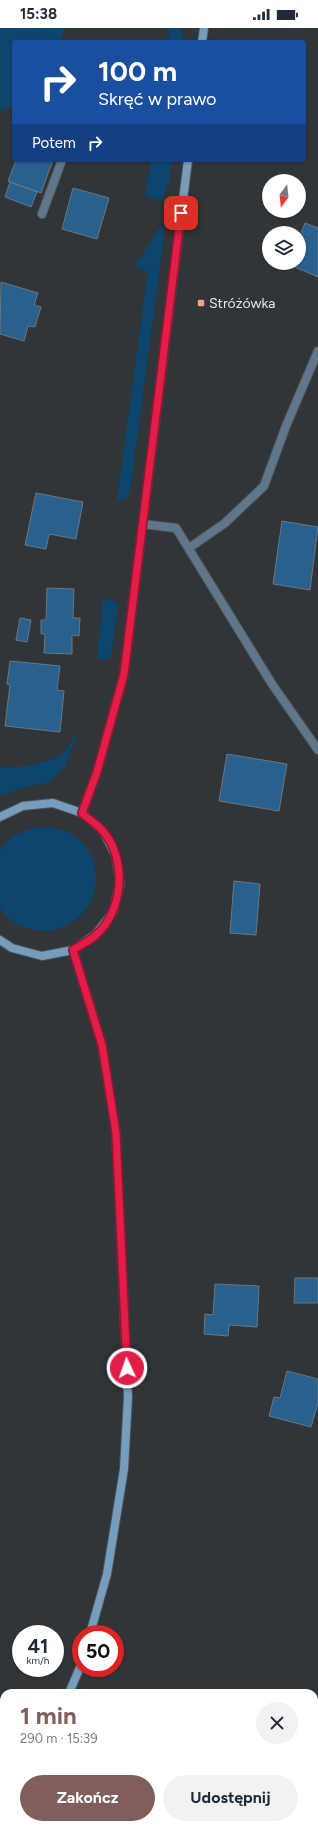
<!DOCTYPE html>
<html lang="pl">
<head>
<meta charset="utf-8">
<style>
	body { margin:0; font-family:Figtree,sans-serif; background:#f2f2f3; color:#1f2937; height:100vh; display:flex; flex-direction:column; font-size:15px; white-space:nowrap }
	* { box-sizing:border-box; margin:0 }
	p { font-size:13px; color:#747a83 }
	.icon { flex:none; width:22px; height:22px; fill:none; stroke:currentColor; stroke-width:2; stroke-linecap:round; stroke-linejoin:round }
	.map { position:relative; flex:1; overflow:hidden }
	.side { position:absolute; left:0px; top:1661px; width:318px; height:140px; display:flex; flex-direction:column; background:#fff; border-radius:12px 12px 0 0; box-shadow:0 1px 3px #0004 }
	.side>* { flex:none }
	.hud { position:absolute; left:12px; top:12px; width:294px; height:122px; border-radius:4px; box-shadow:0 1px 3px #0004; background:#1a4fa0; color:#fff; overflow:hidden }
	.needle { width:26px; rotate:195deg }
	.controls { position:absolute; left:262px; top:146px; display:grid; gap:8px }
	.controls a { display:grid; place-items:center; width:44px; height:44px; border-radius:50%; background:#fff; box-shadow:0 1px 3px #0004; font-size:20px }
	.speed { position:absolute; left:12px; top:1597px; display:flex; gap:8px; font-size:20px; font-weight:700; text-align:center }
	.speed>* { display:grid; place-content:center; width:52px; height:52px; border-radius:50%; background:#fff; box-shadow:0 1px 3px #0004; line-height:1 }
	.speed small { font-size:10px; font-weight:400 }
	.speed .limit { border:6px solid #d22; background:#fff; color:#111 }
	.pin { position:absolute; display:grid; place-items:center; width:34px; height:34px; color:#fff; margin:-17px; border-radius:8px; box-shadow:0 2px 6px #0006 }
	.me { position:absolute; width:44px; margin:-22px; rotate:357deg; stroke-linejoin:round; filter:drop-shadow(0 0 3px #0008) }
	.turn { display:flex; align-items:center; gap:14px; height:84px; padding:0 20px; font-size:18px }
	.turn .icon { width:52px; height:52px; stroke-width:2.5 }
	.turn b { display:block; font-size:28px; line-height:34px }
	.then { display:flex; align-items:center; height:38px; padding:0 20px; background:#0003; gap:8px; font-size:15px }
	.round { display:grid; place-items:center; flex:none; width:42px; height:42px; border-radius:21px; background:#f2f2f3 }
	.headline { display:flex; align-items:center; justify-content:space-between; height:68px; padding:0 20px }
	h1 { font-size:24px; font-weight:700; line-height:30px; color:#7f5e5b }
	.cta { display:flex; gap:8px; margin-top:auto; padding:8px 20px }
	.cta a { flex:1; height:46px; border-radius:24px; background:#7f5e5b; color:#fff; font-size:16px; font-weight:700; line-height:46px; text-align:center }
	.cta a+a { background:#f2f2f3; color:#1f2937 }
	.status { display:flex; justify-content:space-between; align-items:center; height:28px; padding:0 20px; background:#fff; direction:ltr }
	.status svg { height:11px; fill:currentColor }
	.map>svg:first-child { display:block }
</style>
</head>
<body>
<div class="status"><b>15:38</b><svg viewBox="0 0 49 12"><path d="M0 12V9h3v3zM5 12V6h3v6zM10 12V3h3v9zM15 12V0h3v12zM26 1h20v11H26zM47 4h2v5h-2z"/></svg></div>
<div class="map">
<svg width="318" height="1801" viewBox="0 0 318 1801">
	<rect width="100%" height="100%" fill="#2f3539"/>
	<path fill="#0c466f" d="M 0,0 L 65,0 L 59,14 L 14,14 L 14,79 L 0,82 Z
		M 170,0 L 179,0 L 185,14 L 168,14 Z
		M 151,132 L 172,132 L 169,154 L 163,171 L 159,172 L 145,168 Z
		M 162,198 L 164,208 L 130,463 L 125,471 L 117,472 L 148,243 L 135,239 L 158,202 Z
		M 103,571 L 116,574 L 118,579 L 111,629 L 106,631 L 97,631 Z
		M 80,699 L 65,738 L 50,754 L 21,760 L 0,768 L 0,740 C 14,741 52,735 63,725 C 70,718 75,707 80,699 Z
		M 50,799 C 56,801 65,802 70,805 C 121,835 91,915 31,901 C 18,899 7,891 0,879 L 0,822 C 16,803 25,801 50,799 Z"/>
	<path fill="#28618d" stroke="#70767c" d="M 16,132 L 53,132 L 41,165 L 8,153 Z
		M 10,154 L 37,164 L 31,179 L 5,169 Z
		M 73,160 L 109,170 L 97,211 L 62,201 Z
		M 305,195 L 318,200 L 318,249 L 288,236 L 289,235 L 299,235 L 299,210 Z
		M 1,254 L 38,265 L 34,277 L 41,279 L 35,299 L 28,298 L 24,313 L 0,306 Z
		M 36,465 L 83,474 L 76,511 L 49,506 L 46,521 L 25,517 Z
		M 282,493 L 318,499 L 310,562 L 273,556 Z
		M 47,560 L 74,561 L 73,590 L 80,590 L 79,608 L 72,607 L 72,626 L 44,625 L 45,606 L 41,606 L 41,592 L 46,592 Z
		M 20,590 L 31,592 L 27,614 L 16,612 Z
		M 10,633 L 60,638 L 57,662 L 64,663 L 60,704 L 5,698 L 10,657 L 7,656 Z
		M 227,726 L 287,736 L 279,783 L 219,773 Z
		M 234,853 L 260,856 L 256,907 L 230,905 Z
		M 295,1250 L 318,1250 L 318,1275 L 294,1275 Z
		M 215,1256 L 259,1258 L 257,1299 L 229,1297 L 228,1308 L 204,1306 L 205,1286 L 213,1287 Z
		M 287,1343 L 318,1351 L 318,1375 L 311,1399 L 269,1388 L 274,1369 L 280,1370 Z"/>
	<g fill="none" stroke-linecap="round" stroke-linejoin="round">
		<defs>
			<path id="lane" d="M 42,186 L 62,132"/>
			<path id="street" d="M 142,496 L 176,500 L 272,656 L 318,722
				M 189,520 L 225,495 L 264,458 L 286,398 L 318,323"/>
			<path id="secondary" d="M 202,14 L 204,0
				M 82,785 L 97,744 L 124,646 L 188,132
				M 0,789 L 23,778 L 53,775 L 82,785 L 103,803 L 116,828 L 120,856 L 113,884 L 96,906 L 73,922 L 42,928 L 12,920 L 0,912
				M 73,922 L 102,1017 L 116,1105 L 128,1369 L 124,1441 L 107,1546 L 90,1606
				M 69,1665 L 81,1637
				M 7,1801 L 9,1797"/>
		</defs>
		<use href="#lane" stroke="#4c5256" stroke-width="10"/>
		<use href="#street" stroke="#4c5256" stroke-width="10"/>
		<use href="#secondary" stroke="#4c5256" stroke-width="10"/>
		<use href="#lane" stroke="#60778b" stroke-width="8"/>
		<use href="#street" stroke="#60778b" stroke-width="8"/>
		<use href="#secondary" stroke="#779dbd" stroke-width="8"/>
	</g>
	<g fill="none" stroke-linecap="round" stroke-linejoin="round">
		<defs>
			<path id="route" d="M 127,1340 L 116,1105 L 102,1017 L 73,922 C 80,917 90,913 96,907 C 124,882 127,831 103,803 C 97,796 88,791 82,785 L 97,744 L 124,646 L 181,185"/>
		</defs>
		<use href="#route" stroke="#92132f" stroke-width="10"/>
		<use href="#route" stroke="#e11d48" stroke-width="7"/>
	</g>
	<rect fill="#f49e88" stroke="#2f3539" stroke-width="1.5" x="197" y="271" width="8" height="8" rx="2"/>
	<g text-anchor="middle" dominant-baseline="central" stroke-width="4" stroke-linejoin="round" paint-order="stroke">
		<g font-size="14" fill="#e5e9ec" stroke="#2f3539" text-anchor="start">
			<text x="209" y="275">Stróżówka</text>
		</g>
	</g>
</svg>
<div class="controls">
<a><svg class="needle" viewBox="-14 -14 28 28"><path d="M0-13l5 13h-10z" fill="#e53935"/><path d="M0 13l5-13h-10z" fill="#747a83"/></svg></a>
<a><svg class="icon" aria-label="layers" viewBox="0 0 24 24"><path d="M12 4l9 5-9 5-9-5zM3 14l9 5 9-5"/></svg></a>
</div>
<div class="speed"><div>41<small>km/h</small></div><div class="limit">50</div></div>
<div class="pin" style="left:181px;top:185px;background:#d93025"><svg class="icon" aria-label="arrive" viewBox="0 0 24 24"><path d="M6 21V4h12l-3 4 3 4H6"/></svg></div>
<svg class="me" style="left:127px;top:1340px" viewBox="-20 -20 40 40"><circle r="17" fill="#e11d48" stroke="#fff" stroke-width="3"/><path d="M0-11L8 9 0 5-8 9z" fill="#fff"/></svg>
<div class="hud">
<div class="turn"><svg class="icon" aria-label="right" viewBox="0 0 24 24"><path d="M7 20v-9h11M14 6l5 5-5 5"/></svg><div><b>100 m</b>Skręć w prawo</div></div>
<div class="then">Potem<svg class="icon" aria-label="right" viewBox="0 0 24 24"><path d="M7 20v-9h11M14 6l5 5-5 5"/></svg></div>
</div>
<section class="side">
<div class="headline"><div><h1>1 min</h1><p>290 m · 15:39</p></div><a class="round"><svg class="icon" aria-label="close" viewBox="0 0 24 24"><path d="M6 6l12 12M18 6L6 18"/></svg></a></div>
<div class="cta"><a>Zakończ</a><a>Udostępnij</a></div>
</section>
</div>
</body>
</html>
